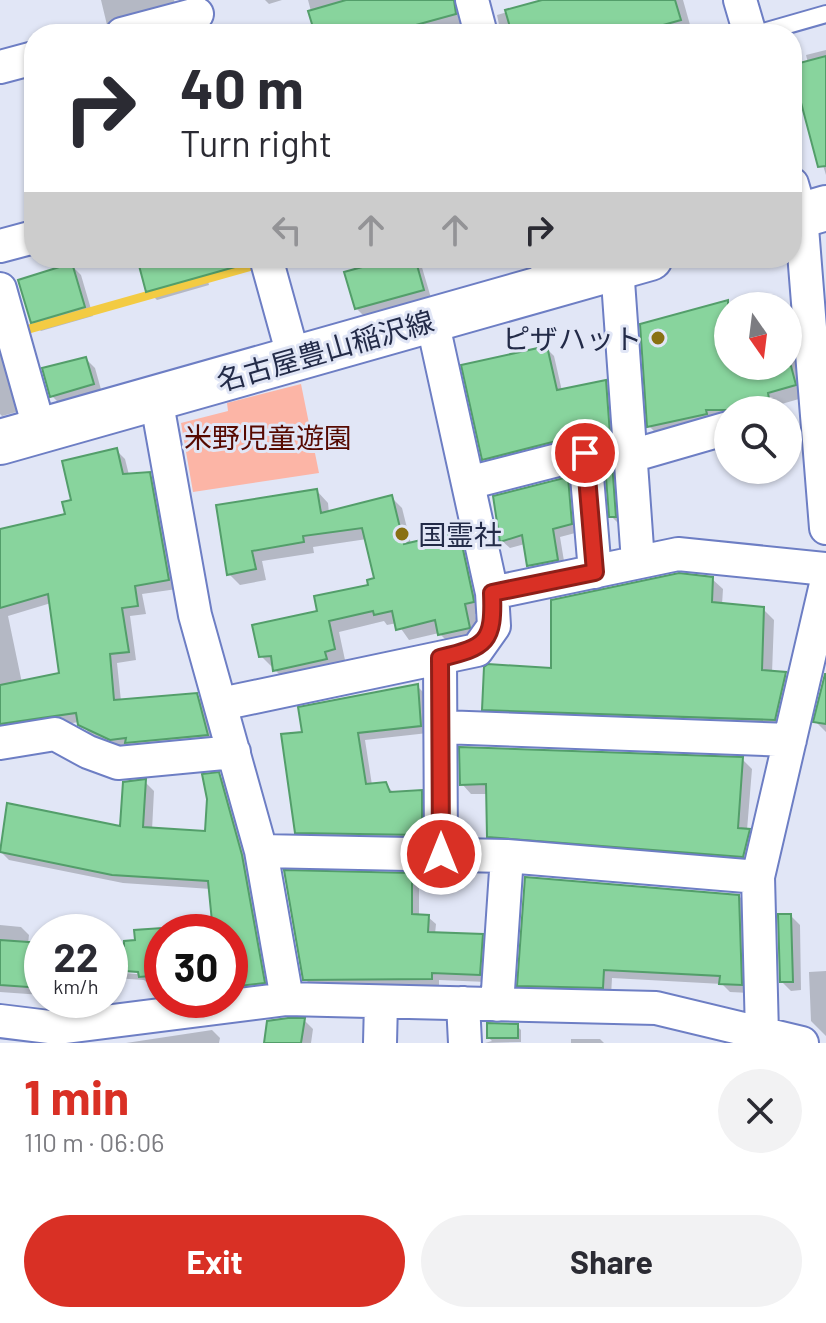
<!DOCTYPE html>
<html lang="en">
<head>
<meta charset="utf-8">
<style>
	body { margin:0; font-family:Barlow,"Noto Sans JP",sans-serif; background:#f2f2f3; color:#2b2b33; height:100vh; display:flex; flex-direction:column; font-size:30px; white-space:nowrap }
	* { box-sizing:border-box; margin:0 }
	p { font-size:26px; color:#7c7c81 }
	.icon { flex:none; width:44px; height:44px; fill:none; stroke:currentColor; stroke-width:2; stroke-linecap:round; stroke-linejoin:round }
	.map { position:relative; height:1043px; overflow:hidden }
	.sheet { display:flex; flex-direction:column; background:#fff; flex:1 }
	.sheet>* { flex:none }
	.guide { position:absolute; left:24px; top:24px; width:778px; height:244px; border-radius:32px; box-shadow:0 2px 6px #0004; background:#fff; color:#2b2b33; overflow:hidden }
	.needle { width:52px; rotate:166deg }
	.tools { position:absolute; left:714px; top:292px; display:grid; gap:16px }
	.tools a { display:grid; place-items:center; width:88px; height:88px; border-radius:50%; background:#fff; box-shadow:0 2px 6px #0004; font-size:40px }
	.speed { position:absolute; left:24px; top:914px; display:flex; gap:16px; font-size:40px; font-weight:700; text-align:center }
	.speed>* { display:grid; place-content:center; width:104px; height:104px; border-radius:50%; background:#fff; box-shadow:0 2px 6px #0004; line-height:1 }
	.speed small { font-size:20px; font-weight:400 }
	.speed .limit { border:12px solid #d22; background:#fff; color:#111 }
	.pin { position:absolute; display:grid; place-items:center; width:68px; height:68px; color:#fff; margin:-34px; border:4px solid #fff; border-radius:50%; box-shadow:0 2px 8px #0007 }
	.me { position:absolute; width:88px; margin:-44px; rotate:0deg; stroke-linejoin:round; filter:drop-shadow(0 0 6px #0008) }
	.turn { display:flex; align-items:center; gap:28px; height:168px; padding:0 24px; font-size:36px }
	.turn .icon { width:104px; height:104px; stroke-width:2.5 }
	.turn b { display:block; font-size:56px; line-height:68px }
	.lanes { display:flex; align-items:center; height:76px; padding:0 24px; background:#0003; justify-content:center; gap:40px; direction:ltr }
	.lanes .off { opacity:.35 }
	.round { display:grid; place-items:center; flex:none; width:84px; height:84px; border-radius:42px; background:#f2f2f3 }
	.overview { display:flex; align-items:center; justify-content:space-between; height:136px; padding:0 24px }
	h1 { font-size:48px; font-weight:700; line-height:60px; color:#d93025 }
	.primary-button { display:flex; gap:16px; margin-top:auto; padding:16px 24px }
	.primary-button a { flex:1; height:92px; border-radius:48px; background:#d93025; color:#fff; font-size:32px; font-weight:700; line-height:92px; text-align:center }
	.primary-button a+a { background:#f2f2f3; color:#2b2b33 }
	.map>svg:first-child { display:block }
</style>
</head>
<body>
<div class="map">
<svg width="826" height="1043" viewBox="0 0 826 1043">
	<rect width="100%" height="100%" fill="#e1e6f6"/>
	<path fill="#fcb5a6" d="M 301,384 L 319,473 L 193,492 L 181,423 L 228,411 L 227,403 Z"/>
	<path fill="#0003" fill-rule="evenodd" d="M 101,0 L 174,0 L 176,7 L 115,32 L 107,25 Z
		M 265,0 L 282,0 L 269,4 Z
		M 308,0 L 464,0 L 470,34 L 317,34 Z
		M 549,0 L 683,0 L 692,32 L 501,34 L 497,15 Z
		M 826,50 L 826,175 L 805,108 L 792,94 L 792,67 L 808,63 L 806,55 Z
		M 139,258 L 202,258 L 209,285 L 157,300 L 148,291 Z
		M 402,258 L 415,258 L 421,264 L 431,298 L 365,317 L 356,308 Z
		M 72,266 L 81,275 L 93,316 L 41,331 L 32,322 Z
		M 726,303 L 730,306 L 728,366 L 788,366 L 788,354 L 798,364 L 806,397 L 778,405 L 779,410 L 728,410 L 728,423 L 661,438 L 649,426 Z
		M 546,348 L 554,356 L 562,391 L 605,382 L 613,390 L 620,525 L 611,516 L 606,450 L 600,443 L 589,442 L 492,467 L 484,459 Z
		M 0,353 L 20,411 L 2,416 L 0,414 Z
		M 86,359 L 95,368 L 102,393 L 61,405 L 52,396 Z
		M 116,450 L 125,459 L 129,475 L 149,474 L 158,483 L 177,589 L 142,594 L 146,614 L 130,616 L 136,660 L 117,663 L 121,701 L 196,695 L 205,704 L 216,744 L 120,748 L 89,733 L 79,722 L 0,734 L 0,531 L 67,516 L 73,501 ZM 51,603 L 62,675 L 22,683 L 8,616 Z
		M 567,479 L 575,487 L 579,532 L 560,537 L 565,567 L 536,573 L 529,565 L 525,544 L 510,548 L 502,541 Z
		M 317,491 L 328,503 L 329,513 L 391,497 L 402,508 L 411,544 L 458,533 L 469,544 L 484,612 L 475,614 L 480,638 L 451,645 L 439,633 L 409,640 L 397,623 L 387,625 L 384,621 L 339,632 L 345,660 L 335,663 L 336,670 L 286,681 L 261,656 L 319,612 L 370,587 L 377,580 L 367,539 L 313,547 L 314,553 L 262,561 L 266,580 L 240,585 L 229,574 L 218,506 Z
		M 712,579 L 723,589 L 722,605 L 763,609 L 774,620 L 772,673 L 785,674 L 796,684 L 785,730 L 494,719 L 484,709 Z
		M 826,677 L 826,732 L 816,722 Z
		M 417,686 L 425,694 L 428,733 L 365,740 L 372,785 L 385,784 L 394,793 L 421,792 L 429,800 L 429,842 L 305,840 L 297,832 L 304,733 Z
		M 742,759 L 752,769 L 747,830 L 758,840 L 752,865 L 499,845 L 489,836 L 488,794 L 471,794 L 462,784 Z
		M 219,775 L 228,784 L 251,866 L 273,991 L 230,997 L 230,932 L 162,932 L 162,984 L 150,985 L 144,980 L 114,978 L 110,973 L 110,947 L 127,949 L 137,942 L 136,932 L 214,925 L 211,889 L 123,883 L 9,860 L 0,851 L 9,806 L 122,828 L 145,782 L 154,791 L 152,830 L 207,833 ZM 112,968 L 148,971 L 148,975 L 112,972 Z
		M 411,875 L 419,883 L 419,916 L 428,917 L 436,924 L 435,934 L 482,936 L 490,944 L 487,982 L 439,980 L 439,986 L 313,987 L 305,979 Z
		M 739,896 L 748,905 L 750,993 L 730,992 L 722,984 L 612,978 L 611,996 L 528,994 L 519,985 Z
		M 791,916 L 800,925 L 801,990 L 791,991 L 782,982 Z
		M 0,925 L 21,927 L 29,935 L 28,944 L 42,946 L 42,995 L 0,992 Z
		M 826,971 L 826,1036 L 811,1021 L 809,972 Z
		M 304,1020 L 313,1029 L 311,1043 L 266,1043 Z
		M 517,1026 L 521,1030 L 521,1042 L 485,1043 L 492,1041 L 489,1038 Z
		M 212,1030 L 220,1038 L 219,1043 L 126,1043 Z
		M 571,1039 L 600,1039 L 604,1043 L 571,1043 Z"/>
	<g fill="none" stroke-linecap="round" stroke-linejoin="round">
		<path stroke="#f3cb43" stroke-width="9" d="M 22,331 L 252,266"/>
	</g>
	<path fill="#88d49d" stroke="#539e6a" stroke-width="2" d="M 346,0 L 454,0 L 456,14 L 383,34 L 315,34 L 308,11 Z
		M 542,0 L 675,0 L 681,20 L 631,34 L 512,34 L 505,10 Z
		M 826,56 L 826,166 L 818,167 L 799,95 L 792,97 L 792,65 Z
		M 137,258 L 241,258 L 242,265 L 146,292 Z
		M 395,258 L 415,258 L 424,290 L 355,309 L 344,272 Z
		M 72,263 L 85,307 L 31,323 L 18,280 Z
		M 728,300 L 728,366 L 791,366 L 796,385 L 768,393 L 770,404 L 748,410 L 706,410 L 707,414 L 647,427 L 640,324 Z
		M 547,346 L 557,390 L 606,380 L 616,517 L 609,517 L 604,451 L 592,435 L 580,435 L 482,460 L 461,365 Z
		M 86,357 L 94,384 L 50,397 L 42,368 Z
		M 117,448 L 123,474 L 150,472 L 169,580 L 135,586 L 138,606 L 122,608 L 129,652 L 110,654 L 114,700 L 197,693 L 208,735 L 125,743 L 126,738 L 110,740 L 78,725 L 76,713 L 0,724 L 0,685 L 59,673 L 48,594 L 0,608 L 0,529 L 65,514 L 62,502 L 71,500 L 62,461 Z
		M 568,477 L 572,524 L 553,529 L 558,560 L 527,566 L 522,535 L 500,542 L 493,496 Z
		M 317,489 L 321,513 L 392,495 L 404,544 L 459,531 L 473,596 L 474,602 L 465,604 L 470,628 L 438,635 L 435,620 L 396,630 L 392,611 L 374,615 L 373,611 L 329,621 L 335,649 L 325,652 L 327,659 L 273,671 L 271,656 L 259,657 L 252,625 L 317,611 L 314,596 L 368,585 L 367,580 L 374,578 L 362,528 L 303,536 L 304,542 L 252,551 L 256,569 L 227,575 L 216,505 Z
		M 679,573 L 713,577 L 712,602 L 764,607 L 762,670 L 786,672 L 775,720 L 482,710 L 484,667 L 488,664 L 551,668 L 551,600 Z
		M 825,674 L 826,674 L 826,724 L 813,722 Z
		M 418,684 L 421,726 L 358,733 L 366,784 L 386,782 L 390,792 L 422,790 L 422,835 L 295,833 L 281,734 L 302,732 L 298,707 Z
		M 459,747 L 743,757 L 738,828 L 750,829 L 743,857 L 487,837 L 486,784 L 460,785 Z
		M 219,772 L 242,855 L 265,983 L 230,987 L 230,932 L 213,932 L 208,881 L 112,875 L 0,852 L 7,803 L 120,826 L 123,782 L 146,779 L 143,827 L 205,831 L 207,799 L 202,774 Z
		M 284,870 L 412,873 L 412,914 L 429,915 L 428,932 L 483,934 L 480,975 L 432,973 L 432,979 L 303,980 Z
		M 525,877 L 739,895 L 742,985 L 719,984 L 720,976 L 604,970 L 603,988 L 517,986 Z
		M 778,914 L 791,914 L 793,982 L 780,982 Z
		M 162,928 L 162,975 L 139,977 L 138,972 L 110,970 L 110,945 L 124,946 L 124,941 L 135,940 L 134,930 Z
		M 0,940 L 42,943 L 42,988 L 0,985 Z
		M 288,1018 L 305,1018 L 301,1043 L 264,1043 L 267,1021 Z
		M 487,1023 L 518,1024 L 518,1038 L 487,1038 Z"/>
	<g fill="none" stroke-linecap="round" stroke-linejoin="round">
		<defs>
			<path id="lane" d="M 756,34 L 826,14"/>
			<path id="street" d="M 472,0 L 481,34
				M 740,0 L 750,34
				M 122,34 L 197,14
				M 0,67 L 34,58
				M 792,184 L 801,215 L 826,528
				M 0,246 L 34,237
				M 266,258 L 294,359
				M 545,258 L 553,285
				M 617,267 L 638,562
				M 0,289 L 40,431
				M 432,320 L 492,593 L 678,554 L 826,569
				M 156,398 L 195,615 L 261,851 L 287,999
				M 631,456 L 728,428
				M 468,483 L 585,453 L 595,572
				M 440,658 L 441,854
				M 221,704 L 477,650 L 494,626 L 492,593
				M 441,727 L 790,740
				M 0,743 L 55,734 L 88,752 L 118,763 L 234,752
				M 261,851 L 507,856 L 758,877
				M 463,1003 L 465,1043
				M 497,1005 L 507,856
				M 0,1021 L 57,1028 L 287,999 L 656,1008 L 802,1043
				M 762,1034 L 758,877 L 826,584
				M 380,1043 L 381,1002"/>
			<path id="secondary" d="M 792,218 L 826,208
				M 0,442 L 650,258"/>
		</defs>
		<use href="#lane" stroke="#6d7ec4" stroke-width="20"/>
		<use href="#street" stroke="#6d7ec4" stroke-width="36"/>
		<use href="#secondary" stroke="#6d7ec4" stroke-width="48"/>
		<use href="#lane" stroke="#fff" stroke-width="16"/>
		<use href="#street" stroke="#fff" stroke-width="32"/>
		<use href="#secondary" stroke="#fff" stroke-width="44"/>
	</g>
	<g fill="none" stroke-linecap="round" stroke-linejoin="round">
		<defs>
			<path id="route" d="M 441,854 L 440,658 C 487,647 494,642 492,593 L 595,572 L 585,453"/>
		</defs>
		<use href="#route" stroke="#8d1f18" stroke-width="20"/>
		<use href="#route" stroke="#d93025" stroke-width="14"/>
	</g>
	<g fill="#897012" stroke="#e1e6f6" stroke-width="3">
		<circle cx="658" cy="338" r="8"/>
		<circle cx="402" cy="534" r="8"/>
	</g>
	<g text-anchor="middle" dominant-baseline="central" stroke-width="6" stroke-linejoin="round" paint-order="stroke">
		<g font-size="28" fill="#232b48" stroke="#e1e6f6" text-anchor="end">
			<text x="642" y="338">ピザハット</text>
			<text x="418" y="534" text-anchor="start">国霊社</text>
		</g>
		<g font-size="28" fill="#232b48" stroke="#e1e6f6">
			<text transform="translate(325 350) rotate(-16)">名古屋豊山稲沢線</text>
		</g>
		<g font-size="28" fill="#560900" stroke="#e1e6f6">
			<text x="268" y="437">米野児童遊園</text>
		</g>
	</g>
</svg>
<div class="tools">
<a><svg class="needle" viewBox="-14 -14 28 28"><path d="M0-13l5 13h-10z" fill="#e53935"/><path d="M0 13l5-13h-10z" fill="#7c7c81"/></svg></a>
<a><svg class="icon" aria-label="search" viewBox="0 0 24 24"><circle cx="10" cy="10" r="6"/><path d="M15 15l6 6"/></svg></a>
</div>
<div class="speed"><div>22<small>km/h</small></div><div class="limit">30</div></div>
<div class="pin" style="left:585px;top:453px;background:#d93025"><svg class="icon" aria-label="arrive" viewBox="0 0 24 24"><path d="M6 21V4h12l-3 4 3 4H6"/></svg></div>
<svg class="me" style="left:441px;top:854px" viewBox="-20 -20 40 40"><circle r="17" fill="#d93025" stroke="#fff" stroke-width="3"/><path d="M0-11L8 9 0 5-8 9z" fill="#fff"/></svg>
<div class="guide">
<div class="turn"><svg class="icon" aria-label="right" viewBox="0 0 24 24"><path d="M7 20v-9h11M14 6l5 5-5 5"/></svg><div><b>40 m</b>Turn right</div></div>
<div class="lanes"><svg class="icon off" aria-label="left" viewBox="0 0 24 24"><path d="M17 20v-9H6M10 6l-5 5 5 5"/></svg><svg class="icon off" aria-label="ahead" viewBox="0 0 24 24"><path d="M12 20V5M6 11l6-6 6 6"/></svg><svg class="icon off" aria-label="ahead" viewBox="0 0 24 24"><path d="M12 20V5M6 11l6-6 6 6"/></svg><svg class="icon" aria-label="right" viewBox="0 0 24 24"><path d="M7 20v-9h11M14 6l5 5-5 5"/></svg></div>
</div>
</div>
<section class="sheet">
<div class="overview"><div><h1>1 min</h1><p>110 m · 06:06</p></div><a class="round"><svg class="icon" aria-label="close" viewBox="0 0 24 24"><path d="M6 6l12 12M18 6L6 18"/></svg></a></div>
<div class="primary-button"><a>Exit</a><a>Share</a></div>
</section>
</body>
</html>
